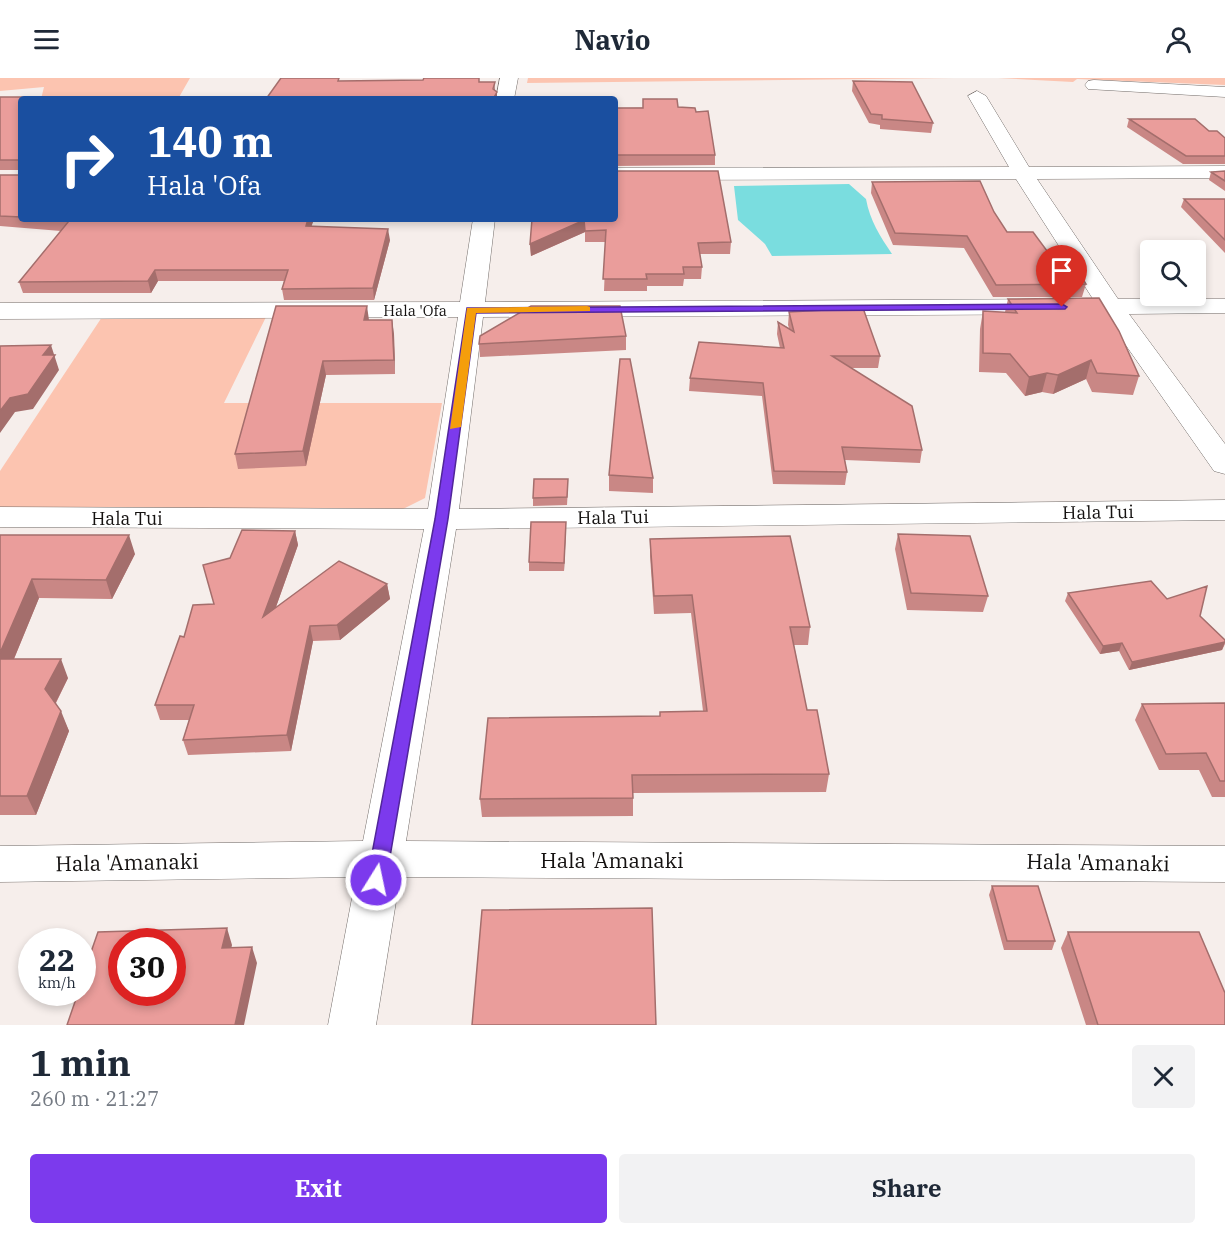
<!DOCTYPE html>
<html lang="en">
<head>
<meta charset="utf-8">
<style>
	body { margin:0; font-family:"IBM Plex Serif",serif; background:#f2f2f3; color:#1f2937; height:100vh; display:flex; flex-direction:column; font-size:22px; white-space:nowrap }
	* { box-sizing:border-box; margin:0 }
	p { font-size:20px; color:#747a83 }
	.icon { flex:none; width:33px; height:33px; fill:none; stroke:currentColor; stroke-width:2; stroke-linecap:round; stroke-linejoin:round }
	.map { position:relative; height:947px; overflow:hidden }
	.side { display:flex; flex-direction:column; background:#fff; flex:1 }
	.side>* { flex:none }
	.banner { position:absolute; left:18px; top:18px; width:600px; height:126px; border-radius:6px; box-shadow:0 3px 9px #0003; background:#1a4fa0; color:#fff; overflow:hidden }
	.controls { position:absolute; left:1140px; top:162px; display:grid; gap:12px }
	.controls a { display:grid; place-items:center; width:66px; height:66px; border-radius:6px; background:#fff; box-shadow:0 3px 9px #0003; font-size:30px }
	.speed { position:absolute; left:18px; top:850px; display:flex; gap:12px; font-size:30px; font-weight:700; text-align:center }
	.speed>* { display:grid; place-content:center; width:78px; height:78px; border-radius:50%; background:#fff; box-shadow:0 3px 9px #0003; line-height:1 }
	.speed small { font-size:15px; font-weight:400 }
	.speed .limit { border:9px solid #d22; background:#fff; color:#111 }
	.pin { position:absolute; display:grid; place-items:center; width:51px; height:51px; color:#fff; margin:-62px -26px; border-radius:50% 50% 50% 0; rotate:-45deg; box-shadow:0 0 6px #0007 }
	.pin .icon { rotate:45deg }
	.me { position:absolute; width:66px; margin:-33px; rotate:10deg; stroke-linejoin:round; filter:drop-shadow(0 0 4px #0008) }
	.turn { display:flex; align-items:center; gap:21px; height:126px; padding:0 30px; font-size:27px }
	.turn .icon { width:78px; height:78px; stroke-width:2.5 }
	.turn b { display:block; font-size:42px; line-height:51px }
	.round { display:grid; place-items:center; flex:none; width:63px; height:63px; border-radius:6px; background:#f2f2f3 }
	.summary { display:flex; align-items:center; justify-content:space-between; height:102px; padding:0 30px }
	h1 { font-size:36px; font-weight:800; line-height:45px }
	.button { display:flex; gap:12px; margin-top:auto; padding:12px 30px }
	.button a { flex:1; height:69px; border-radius:6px; background:#7c3aed; color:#fff; font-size:24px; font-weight:800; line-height:69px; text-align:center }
	.button a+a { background:#f2f2f3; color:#1f2937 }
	header { display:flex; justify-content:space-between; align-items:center; height:78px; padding:0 30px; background:#fff; font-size:27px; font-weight:800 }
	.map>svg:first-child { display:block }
</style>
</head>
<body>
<header><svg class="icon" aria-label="menu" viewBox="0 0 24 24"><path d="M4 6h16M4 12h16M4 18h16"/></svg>Navio<svg class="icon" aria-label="person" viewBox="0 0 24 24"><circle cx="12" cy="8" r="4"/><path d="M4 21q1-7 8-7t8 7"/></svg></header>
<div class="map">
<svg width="1225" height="947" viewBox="0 0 1225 947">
	<rect width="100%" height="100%" fill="#f6eeeb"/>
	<path fill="#fcc4b0" d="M 0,0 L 190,0 L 178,21 L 41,21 L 44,9 L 0,13 Z
		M 528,0 L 954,0 L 527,5 Z
		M 998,0 L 1225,0 L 1225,7 L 1077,1 L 1073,4 Z
		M 102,239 L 266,239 L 224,325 L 442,325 L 425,420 L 403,431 L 0,432 L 0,393 Z"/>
	<path fill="#7adddf" d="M 849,106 L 866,121 C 870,143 880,158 892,176 L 772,178 L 765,166 L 738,142 L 734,108 Z"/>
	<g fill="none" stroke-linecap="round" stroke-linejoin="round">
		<defs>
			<path id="minor" d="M 500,0 L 518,0 L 514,21 L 496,21 Z
				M 1094,2 L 1225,9 L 1225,19 L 1088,11 L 1085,7 L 1088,3 Z
				M 977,13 L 986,18 L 1029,89 L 1225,88 L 1225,100 L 1037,101 L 1118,221 L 1225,221 L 1225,235 L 1129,236 L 1225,366 L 1225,396 L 1214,393 L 1104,236 L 483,239 L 459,431 L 1225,422 L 1225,442 L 456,451 L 406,763 L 1225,768 L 1225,804 L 400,799 L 376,947 L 328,947 L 356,799 L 0,804 L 0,768 L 363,763 L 424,451 L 0,449 L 0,429 L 428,431 L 458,239 L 0,241 L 0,225 L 460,224 L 473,141 L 495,141 L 485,224 L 1093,221 L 1016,101 L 615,102 L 615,90 L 1009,89 L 968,18 Z"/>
		</defs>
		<use href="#minor" stroke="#736d6a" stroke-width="1"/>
		<use href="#minor" fill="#fff" fill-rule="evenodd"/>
	</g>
	<path fill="#c98785" d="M 853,3 L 933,45 L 931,55 L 880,51 L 880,47 L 869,45 L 852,13 Z
		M 0,19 L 32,19 L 33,21 L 21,21 L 21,141 L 314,141 L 311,148 L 390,162 L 374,222 L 284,222 L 282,211 L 284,203 L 158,203 L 151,215 L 23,215 L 19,204 L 61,153 L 0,148 L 0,97 L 19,97 L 19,92 L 0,92 Z
		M 678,29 L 696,34 L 715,77 L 715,87 L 615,88 L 615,30 Z
		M 1129,41 L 1209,53 L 1225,60 L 1225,86 L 1183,86 L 1127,49 Z
		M 1225,93 L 1225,113 L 1209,102 L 1211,94 Z
		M 872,104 L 994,134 L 1007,154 L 1053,181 L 1086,206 L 1082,219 L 993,219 L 964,170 L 893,167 L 871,115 Z
		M 1184,121 L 1225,121 L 1225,175 L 1181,129 Z
		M 532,141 L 731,164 L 730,176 L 700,176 L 702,189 L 701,201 L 684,201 L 683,208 L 647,208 L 647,213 L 604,213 L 606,164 L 585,164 L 585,154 L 531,178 L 530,166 Z
		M 1008,221 L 1139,298 L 1133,317 L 1092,314 L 1086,301 L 1053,316 L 1042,314 L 1025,318 L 1006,295 L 979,294 L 980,251 L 983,233 L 1005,234 Z
		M 276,228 L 369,242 L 394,256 L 395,296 L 326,297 L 306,388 L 238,391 L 235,376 Z
		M 789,234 L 880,278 L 878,290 L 852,290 L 922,372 L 920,385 L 845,382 L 847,394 L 845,407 L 773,406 L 762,318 L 689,313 L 690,300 L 780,270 L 777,256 L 778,244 L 789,250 L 788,247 Z
		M 626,258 L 626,272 L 480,279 L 479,266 Z
		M 609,397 L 653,400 L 653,415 L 609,413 Z
		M 568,409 L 567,427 L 533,428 L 533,420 Z
		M 566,444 L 564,493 L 529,493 L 529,484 Z
		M 295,453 L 298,467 L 276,529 L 387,506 L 390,521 L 340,562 L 313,563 L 291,673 L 188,677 L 183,662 L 189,642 L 160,642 L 155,627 L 184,559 L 214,526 L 230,480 Z
		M 898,456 L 988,518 L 983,534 L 907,532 L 895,471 Z
		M 0,457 L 135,476 L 112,521 L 39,520 L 14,581 L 68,600 L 56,625 L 69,653 L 36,737 L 0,737 Z
		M 650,461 L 810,549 L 808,567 L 794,567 L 807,632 L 829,696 L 826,714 L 633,715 L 633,738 L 482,739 L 480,721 L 703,633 L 691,535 L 654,536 L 650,478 Z
		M 1068,515 L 1167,521 L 1200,538 L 1225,562 L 1225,566 L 1222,572 L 1129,592 L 1119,573 L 1100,576 L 1065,523 Z
		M 1225,625 L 1225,719 L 1212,719 L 1199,692 L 1159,692 L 1135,642 L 1142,626 Z
		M 992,808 L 1055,863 L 1052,872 L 1004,872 L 989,817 Z
		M 1068,854 L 1225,947 L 1086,947 L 1061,870 Z"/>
	<path fill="#a46e6c" d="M 495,4 L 495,13 L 497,14 L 497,21 L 493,21 Z
		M 308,141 L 314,141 L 308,159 L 306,148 Z
		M 584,142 L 585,154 L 531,178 L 530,166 Z
		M 388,151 L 390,162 L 374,222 L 373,210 Z
		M 155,192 L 158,203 L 151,215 L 148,203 Z
		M 367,228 L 369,242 L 364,242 Z
		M 392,242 L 394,256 L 395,296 L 394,282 Z
		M 51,267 L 59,292 L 33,331 L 15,334 L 0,355 L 0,333 Z
		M 1091,282 L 1086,301 L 1053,316 L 1058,297 Z
		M 323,283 L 326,297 L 306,388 L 303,373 Z
		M 1047,295 L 1042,314 L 1025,318 L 1029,299 Z
		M 566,444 L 566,452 L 564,493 L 564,485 Z
		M 295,453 L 298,467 L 267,554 L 263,539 Z
		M 129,457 L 135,476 L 112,521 L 106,502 Z
		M 32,501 L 39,520 L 6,600 L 0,588 L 0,575 Z
		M 387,506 L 390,521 L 340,562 L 337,547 Z
		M 310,548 L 313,563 L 291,673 L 287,657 Z
		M 1225,564 L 1222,572 L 1129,592 L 1132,584 Z
		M 1122,565 L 1119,573 L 1100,576 L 1103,568 Z
		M 61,581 L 68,600 L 53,630 L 45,611 Z
		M 61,633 L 69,653 L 36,737 L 27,718 Z
		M 227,850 L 232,867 L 228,886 L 222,870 Z
		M 252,869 L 257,885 L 244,947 L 235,947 Z"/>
	<path fill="#ea9d9b" stroke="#a46e6c" stroke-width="1.5" fill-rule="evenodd" d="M 281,0 L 339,0 L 338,3 L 423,2 L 424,0 L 479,0 L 479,4 L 495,4 L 493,11 L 497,14 L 493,21 L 266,21 Z
		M 853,3 L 912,4 L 933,45 L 882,41 L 882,37 L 871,36 Z
		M 0,19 L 32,19 L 31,21 L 21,21 L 21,139 L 0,138 L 0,97 L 19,97 L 19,82 L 0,82 Z
		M 643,21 L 677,21 L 678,29 L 695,30 L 696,34 L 708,33 L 715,77 L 615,77 L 615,30 L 643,30 Z
		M 1129,41 L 1195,41 L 1209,53 L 1217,53 L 1225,60 L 1225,78 L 1186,78 Z
		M 615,93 L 718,93 L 731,164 L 698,165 L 702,189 L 683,189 L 684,196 L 646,196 L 647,201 L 603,201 L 606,152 L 585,153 L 584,142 L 530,166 L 532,141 L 615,141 Z
		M 1225,93 L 1225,103 L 1211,94 Z
		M 980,103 L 994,134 L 1007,154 L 1033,154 L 1053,181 L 1070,180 L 1086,206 L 996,207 L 967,158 L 895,155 L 872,104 Z
		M 1184,121 L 1225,121 L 1225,162 Z
		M 42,141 L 308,141 L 306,148 L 388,151 L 373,210 L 282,211 L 288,192 L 155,192 L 148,203 L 19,204 L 69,143 Z
		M 1099,220 L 1119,253 L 1139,298 L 1097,295 L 1091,282 L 1058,297 L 1047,295 L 1029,299 L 1010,276 L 983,275 L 983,233 L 1017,235 L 1008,221 Z
		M 276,228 L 367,228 L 364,242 L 392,242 L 394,282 L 323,283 L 303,373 L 235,376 Z
		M 531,228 L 620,228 L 626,258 L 479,266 L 480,258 Z
		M 863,230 L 880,278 L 832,278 L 912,328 L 922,372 L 842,369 L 847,394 L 774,393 L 763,305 L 690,300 L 699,264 L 784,270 L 778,244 L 794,254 L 789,234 Z
		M 51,267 L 43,277 L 55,277 L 28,316 L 10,320 L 0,333 L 0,268 Z
		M 620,281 L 630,281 L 653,400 L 609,397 Z
		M 534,401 L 568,401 L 567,419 L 533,420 Z
		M 531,444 L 566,444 L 564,485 L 529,484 Z
		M 242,452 L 295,453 L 263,539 L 339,483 L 387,506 L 337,547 L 310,548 L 287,657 L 183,662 L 194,627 L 155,627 L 180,558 L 184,559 L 193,527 L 214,526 L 203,487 L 230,480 Z
		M 898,456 L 970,458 L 988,518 L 911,515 Z
		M 0,457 L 129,457 L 106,502 L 32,501 L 0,575 Z
		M 790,458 L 810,549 L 790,549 L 807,632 L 817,632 L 829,696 L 632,697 L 633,720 L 480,721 L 488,640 L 660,638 L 660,634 L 707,633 L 692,517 L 654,518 L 650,461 Z
		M 1151,503 L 1167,521 L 1207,508 L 1200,538 L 1225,562 L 1225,564 L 1132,584 L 1122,565 L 1103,568 L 1068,515 Z
		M 0,581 L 61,581 L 45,611 L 61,633 L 27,718 L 0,718 Z
		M 1225,625 L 1225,703 L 1220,703 L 1206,675 L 1166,676 L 1142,626 Z
		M 992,808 L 1038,808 L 1055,863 L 1007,863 Z
		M 652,830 L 656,947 L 472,947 L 482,832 Z
		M 227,850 L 222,870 L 252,869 L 235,947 L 67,947 L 78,915 L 82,915 L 82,900 L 98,854 ZM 122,864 L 172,864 L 172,915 L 122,915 Z
		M 1068,854 L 1199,854 L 1225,915 L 1225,947 L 1098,947 Z"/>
	<path fill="#7c3aed" stroke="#51269a" stroke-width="1.5" d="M 1062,226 L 1067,229 L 1065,231 L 476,235 L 448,441 L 386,802 L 383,807 L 376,809 L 370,807 L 367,802 L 435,441 L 467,230 Z"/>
	<path fill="#f59e0b" d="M 587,228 L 590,229 L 590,233 L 476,235 L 461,349 L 450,351 L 467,230 Z"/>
	<g text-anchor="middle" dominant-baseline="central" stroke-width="4.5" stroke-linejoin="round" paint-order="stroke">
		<g font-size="15" fill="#141110" stroke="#fff">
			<text x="415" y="232">Hala 'Ofa</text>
		</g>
		<g font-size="18" fill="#141110" stroke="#fff">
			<text transform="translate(1098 434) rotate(-1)">Hala Tui</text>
			<text transform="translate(613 439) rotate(-1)">Hala Tui</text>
			<text x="127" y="440">Hala Tui</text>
		</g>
		<g font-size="21" fill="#141110" stroke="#fff">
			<text x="612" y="782">Hala 'Amanaki</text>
			<text transform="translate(127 784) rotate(-1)">Hala 'Amanaki</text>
			<text transform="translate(1098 784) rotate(1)">Hala 'Amanaki</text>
		</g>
	</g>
</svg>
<div class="controls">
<a><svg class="icon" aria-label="search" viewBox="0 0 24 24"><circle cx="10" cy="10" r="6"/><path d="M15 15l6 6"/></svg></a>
</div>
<div class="speed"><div>22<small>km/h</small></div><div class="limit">30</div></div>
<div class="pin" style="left:1062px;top:229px;background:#d93025"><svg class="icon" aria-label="arrive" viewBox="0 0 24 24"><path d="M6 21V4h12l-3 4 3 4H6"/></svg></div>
<svg class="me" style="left:376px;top:802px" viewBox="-20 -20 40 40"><circle r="17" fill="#7c3aed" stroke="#fff" stroke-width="3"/><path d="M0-11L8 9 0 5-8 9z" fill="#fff"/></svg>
<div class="banner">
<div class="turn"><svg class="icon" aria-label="right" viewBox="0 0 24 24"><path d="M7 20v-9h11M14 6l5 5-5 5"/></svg><div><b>140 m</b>Hala 'Ofa</div></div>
</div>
</div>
<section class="side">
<div class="summary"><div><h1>1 min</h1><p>260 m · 21:27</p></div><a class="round"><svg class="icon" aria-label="close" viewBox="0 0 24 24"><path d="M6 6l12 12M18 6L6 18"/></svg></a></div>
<div class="button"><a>Exit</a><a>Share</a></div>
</section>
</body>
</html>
